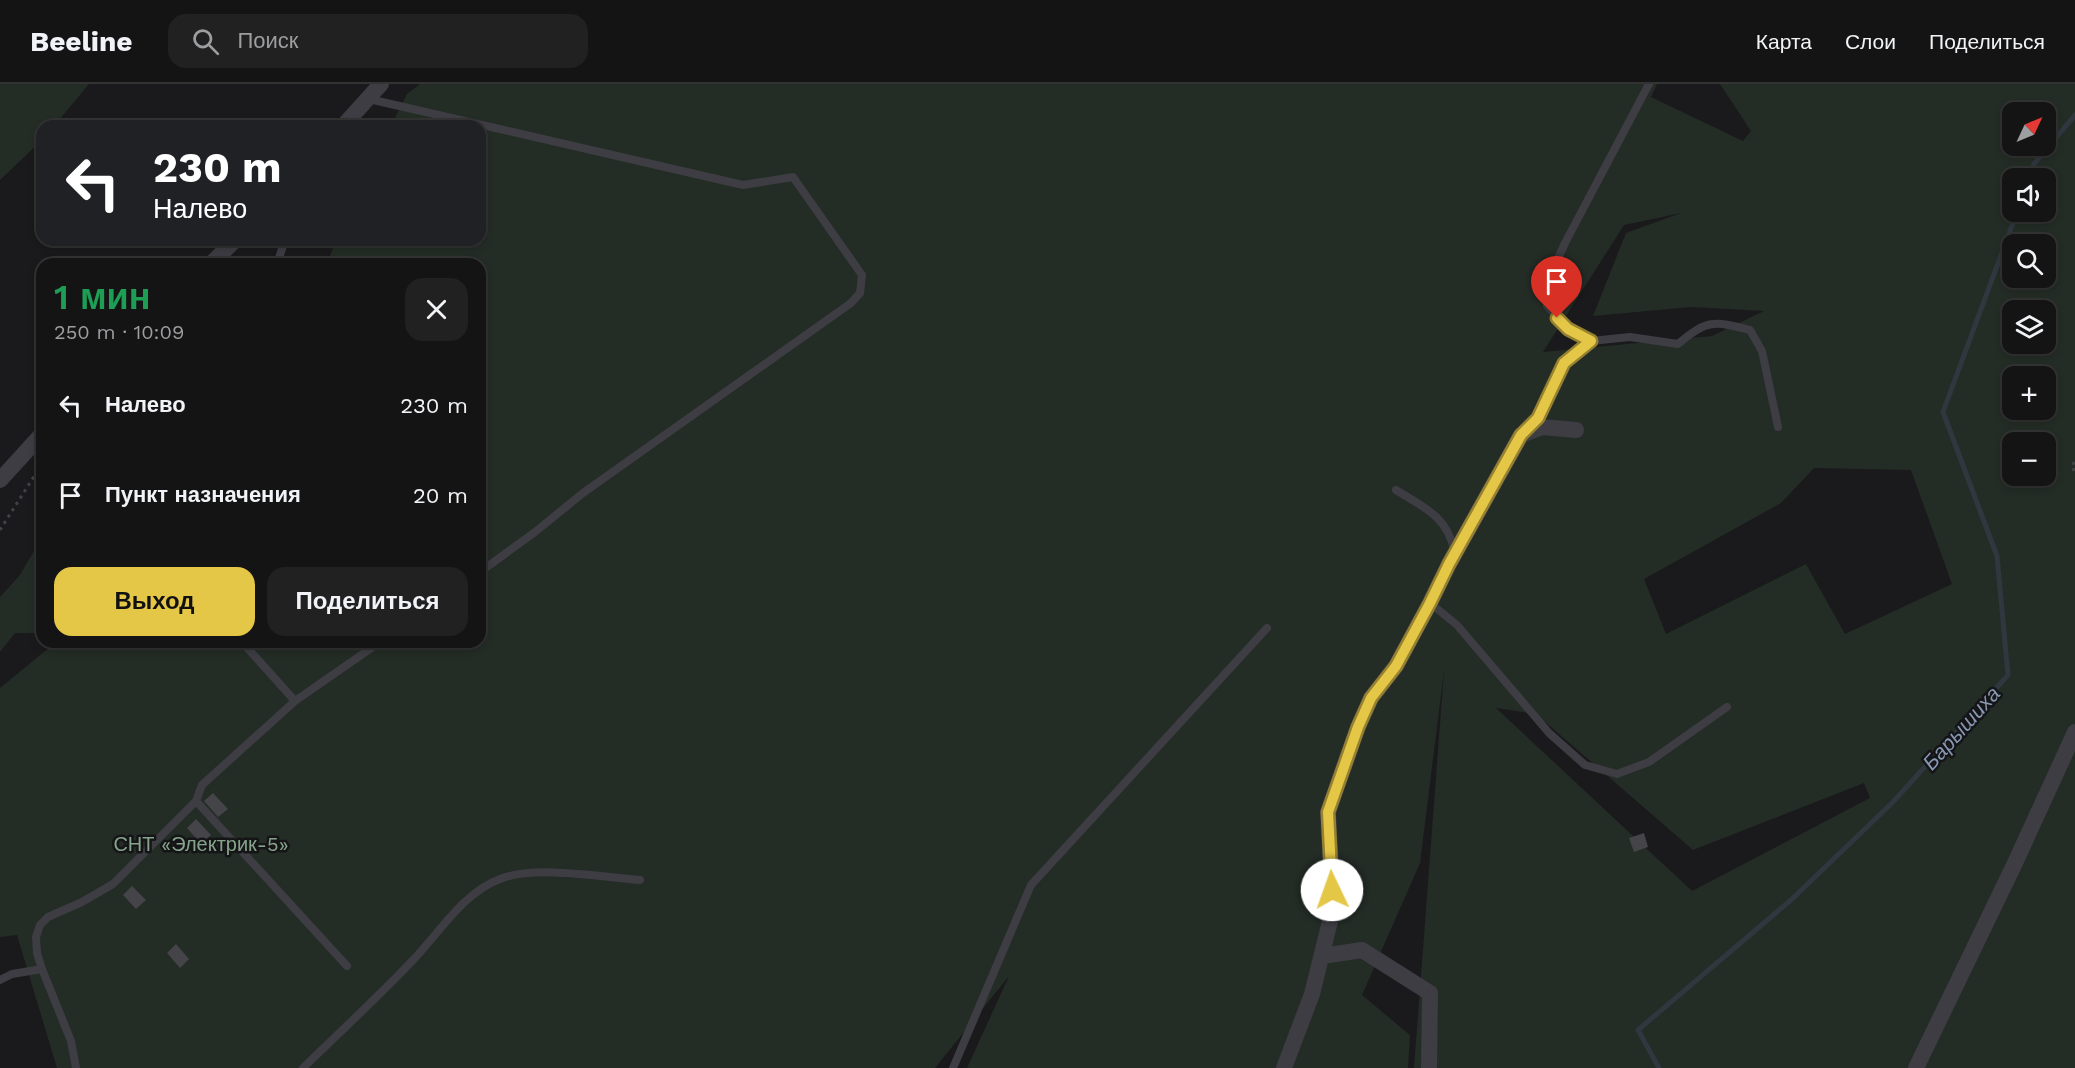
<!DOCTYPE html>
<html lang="ru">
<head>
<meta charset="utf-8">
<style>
	body { margin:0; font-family:"Work Sans",sans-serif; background:#212122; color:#f1f3f6; height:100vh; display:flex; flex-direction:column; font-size:22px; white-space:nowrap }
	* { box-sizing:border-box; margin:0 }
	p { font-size:20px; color:#9d9ea0 }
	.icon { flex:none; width:33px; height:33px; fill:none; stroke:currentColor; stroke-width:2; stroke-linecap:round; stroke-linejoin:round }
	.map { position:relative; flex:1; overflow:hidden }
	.sheet { position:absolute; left:36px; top:174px; width:450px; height:390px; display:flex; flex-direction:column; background:#141415; border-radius:18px; box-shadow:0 3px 9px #0003,0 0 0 2px #333334 }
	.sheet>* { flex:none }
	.guide { position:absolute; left:36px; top:36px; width:450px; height:126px; border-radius:18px; box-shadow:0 3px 9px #0003,0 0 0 2px #333334; background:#202124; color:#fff; overflow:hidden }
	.needle { width:39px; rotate:46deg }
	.buttons { position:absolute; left:2002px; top:18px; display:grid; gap:12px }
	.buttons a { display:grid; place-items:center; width:54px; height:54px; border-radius:12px; background:#141415; box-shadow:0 3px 9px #0003,0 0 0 2px #333334; font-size:30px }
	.pin { position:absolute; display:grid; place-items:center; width:51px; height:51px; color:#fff; margin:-62px -26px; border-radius:50% 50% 50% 0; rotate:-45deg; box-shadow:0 0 6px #0007 }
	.pin .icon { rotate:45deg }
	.me { position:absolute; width:66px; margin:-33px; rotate:357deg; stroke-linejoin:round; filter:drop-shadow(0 0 4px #0008) }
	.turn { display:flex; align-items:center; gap:21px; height:126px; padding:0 18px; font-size:27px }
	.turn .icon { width:78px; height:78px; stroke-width:2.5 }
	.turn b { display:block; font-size:42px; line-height:51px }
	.round { display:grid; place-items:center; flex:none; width:63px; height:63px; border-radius:18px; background:#212122 }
	.overview { display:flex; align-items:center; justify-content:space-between; height:102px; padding:0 18px }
	h1 { font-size:36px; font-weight:600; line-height:45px; color:#1e9e55 }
	.action { display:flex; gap:12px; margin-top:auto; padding:12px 18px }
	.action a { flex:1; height:69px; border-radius:18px; background:#e5c748; color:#111; font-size:24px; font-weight:600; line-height:69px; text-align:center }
	.action a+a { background:#212122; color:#f1f3f6 }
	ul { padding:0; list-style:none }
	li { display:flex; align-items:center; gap:18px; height:90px; padding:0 18px }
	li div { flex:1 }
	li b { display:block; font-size:22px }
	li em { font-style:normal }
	header { display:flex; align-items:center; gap:36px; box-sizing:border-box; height:84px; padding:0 30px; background:#141415; border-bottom:2px solid #333334 }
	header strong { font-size:28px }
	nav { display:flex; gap:33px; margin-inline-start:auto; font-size:21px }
	.search { width:420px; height:54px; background:#212122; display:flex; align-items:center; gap:15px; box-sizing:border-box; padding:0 21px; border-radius:18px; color:#9d9ea0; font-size:22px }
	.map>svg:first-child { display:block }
</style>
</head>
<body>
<header>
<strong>Beeline</strong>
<div class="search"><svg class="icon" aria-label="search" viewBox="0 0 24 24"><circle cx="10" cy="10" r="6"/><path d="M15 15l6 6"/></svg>Поиск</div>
<nav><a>Карта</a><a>Слои</a><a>Поделиться</a></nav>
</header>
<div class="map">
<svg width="2075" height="984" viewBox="0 0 2075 984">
	<rect width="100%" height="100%" fill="#1a1a1c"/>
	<path fill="#242c26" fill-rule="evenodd" d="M 0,0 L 89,0 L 54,42 L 42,42 L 42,56 L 0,96 Z
		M 420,0 L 1657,0 L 1651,13 L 1743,57 L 1751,47 L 1720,0 L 2075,0 L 2075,984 L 1414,984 L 1444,587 L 1420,779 L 1362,911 L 1410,951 L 1408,984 L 967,984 L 1009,892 L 935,984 L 57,984 L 17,851 L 0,853 L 0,604 L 56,558 L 480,558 L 480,180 L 327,180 L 336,156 L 480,156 L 480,42 L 391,42 L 407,10 ZM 2013,28 L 2046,28 L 2046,62 L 2013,62 ZM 2013,94 L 2046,94 L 2046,128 L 2013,128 ZM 1681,129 L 1626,149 L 1593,232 L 1691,223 L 1764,227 L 1712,252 L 1543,268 L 1624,141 ZM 2013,160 L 2046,160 L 2046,194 L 2013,194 ZM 2013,226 L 2046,226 L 2046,260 L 2013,260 ZM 2013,292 L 2046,292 L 2046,326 L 2013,326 ZM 2013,358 L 2046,358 L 2046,392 L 2013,392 ZM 1814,384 L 1911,386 L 1952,500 L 1845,550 L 1806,480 L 1666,550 L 1644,495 L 1781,419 ZM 1496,624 L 1536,630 L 1693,766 L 1864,699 L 1870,714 L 1692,807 Z
		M 42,453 L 42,549 L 15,549 L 0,568 L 0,513 L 20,491 Z"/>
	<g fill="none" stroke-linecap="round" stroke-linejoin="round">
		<path stroke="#30373f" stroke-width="5" d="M 2029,94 L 2034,80 L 2075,31
			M 1659,984 L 1638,946 L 1791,816 L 1893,718 L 2008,591 L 1997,472 L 1943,328 L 2017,128"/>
	</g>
	<path fill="#444449" d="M 213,709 L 228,725 L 218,733 L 204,717 Z
		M 196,735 L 211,751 L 201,760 L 187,744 Z
		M 1644,749 L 1648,763 L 1634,768 L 1629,754 Z
		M 132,802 L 146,816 L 136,825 L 123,811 Z
		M 176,860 L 189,875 L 180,884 L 167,869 Z"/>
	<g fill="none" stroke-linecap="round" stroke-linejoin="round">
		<path stroke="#414247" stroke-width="3" stroke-dasharray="3 4.5" stroke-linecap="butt" d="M 2075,379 L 2072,380 L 2075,390
			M 0,446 L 40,383 L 38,379"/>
		<path stroke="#3d3d43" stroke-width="8" d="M 369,15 L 743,101 L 793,93 L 862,191 L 860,209 L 851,219 L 583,409 L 535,448 L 480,488
			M 277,180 L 285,156
			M 1591,257 L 1568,245 L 1547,222 L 1546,201 L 1565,159 L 1649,0
			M 1528,344 L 1538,334 L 1565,279 L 1591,257 L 1630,253 L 1678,260 C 1707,235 1714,237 1750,246 L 1762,267 L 1778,343
			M 1396,406 C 1423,423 1447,432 1454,466
			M 1430,519 L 1457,541 L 1549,649 L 1585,681 L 1617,690 L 1649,678 L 1727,623
			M 242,558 L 295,617
			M 196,717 L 347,882
			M 42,885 L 71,957 L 76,984
			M 0,896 L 12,890 L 42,885 L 37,869 L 36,853 L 40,841 L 48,833 L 82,818 L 113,800 L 196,717 L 202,701 L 295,617 L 380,558
			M 303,984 C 340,948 378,913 414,875 C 439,849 464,808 500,795 C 536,781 601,793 640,796
			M 953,984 L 1031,801 L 1267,544"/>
		<path stroke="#3d3d43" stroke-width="16" d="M 343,42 L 381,0
			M 211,180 L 235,156
			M 0,396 L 42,350
			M 1322,872 L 1362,866 L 1430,909 L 1429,984
			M 1284,984 L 1312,910 L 1333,825 L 1328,728 L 1358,643 L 1371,614 L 1396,582 L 1430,519 L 1449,480 L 1521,351 L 1542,343 L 1576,346
			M 1916,984 L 2015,779 L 2075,648"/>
	</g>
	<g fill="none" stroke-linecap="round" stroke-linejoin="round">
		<defs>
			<path id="route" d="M 1332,806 L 1328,728 L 1358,643 L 1371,614 L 1396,582 L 1430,519 L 1449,480 L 1521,351 L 1538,334 L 1564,279 L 1591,257 L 1568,245 L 1557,234"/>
		</defs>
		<use href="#route" stroke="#95812f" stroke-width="15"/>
		<use href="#route" stroke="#e5c748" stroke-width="10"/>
	</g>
	<g text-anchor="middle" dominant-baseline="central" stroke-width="5" stroke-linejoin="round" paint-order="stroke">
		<g font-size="20" fill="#86a48c" stroke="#151517">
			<text x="201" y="760">СНТ «Электрик-5»</text>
		</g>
		<g font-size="21" font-style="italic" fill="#8798b2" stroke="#151517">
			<text transform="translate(1961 644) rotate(-48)">Барышиха</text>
		</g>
	</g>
</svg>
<div class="buttons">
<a><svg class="needle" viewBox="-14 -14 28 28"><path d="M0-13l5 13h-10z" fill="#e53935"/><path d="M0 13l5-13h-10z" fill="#9d9ea0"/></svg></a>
<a><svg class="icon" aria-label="sound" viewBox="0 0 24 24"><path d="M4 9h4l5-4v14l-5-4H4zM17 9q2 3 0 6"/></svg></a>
<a><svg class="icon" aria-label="search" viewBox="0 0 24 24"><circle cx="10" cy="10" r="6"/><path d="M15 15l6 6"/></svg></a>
<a><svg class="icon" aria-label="layers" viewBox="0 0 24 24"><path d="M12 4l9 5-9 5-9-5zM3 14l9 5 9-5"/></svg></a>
<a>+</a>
<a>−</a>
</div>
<div class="pin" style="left:1557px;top:234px;background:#d93025"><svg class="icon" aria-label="arrive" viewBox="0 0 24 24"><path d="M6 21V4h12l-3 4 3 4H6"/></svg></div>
<svg class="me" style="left:1332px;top:806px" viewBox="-20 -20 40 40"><circle r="19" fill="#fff"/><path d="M0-13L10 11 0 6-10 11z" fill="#e5c748"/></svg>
<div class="guide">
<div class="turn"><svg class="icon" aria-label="left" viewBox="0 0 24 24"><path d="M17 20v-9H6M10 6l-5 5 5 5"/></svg><div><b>230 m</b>Налево</div></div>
</div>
<section class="sheet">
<div class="overview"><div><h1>1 мин</h1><p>250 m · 10:09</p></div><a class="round"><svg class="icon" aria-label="close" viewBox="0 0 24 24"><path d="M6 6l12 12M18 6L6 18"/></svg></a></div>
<ul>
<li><svg class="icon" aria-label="left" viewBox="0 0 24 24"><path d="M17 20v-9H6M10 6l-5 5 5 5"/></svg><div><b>Налево</b></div><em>230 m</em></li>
<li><svg class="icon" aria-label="arrive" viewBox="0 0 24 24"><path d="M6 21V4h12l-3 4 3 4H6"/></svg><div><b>Пункт назначения</b></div><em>20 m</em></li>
</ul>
<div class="action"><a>Выход</a><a>Поделиться</a></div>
</section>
</div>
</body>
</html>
